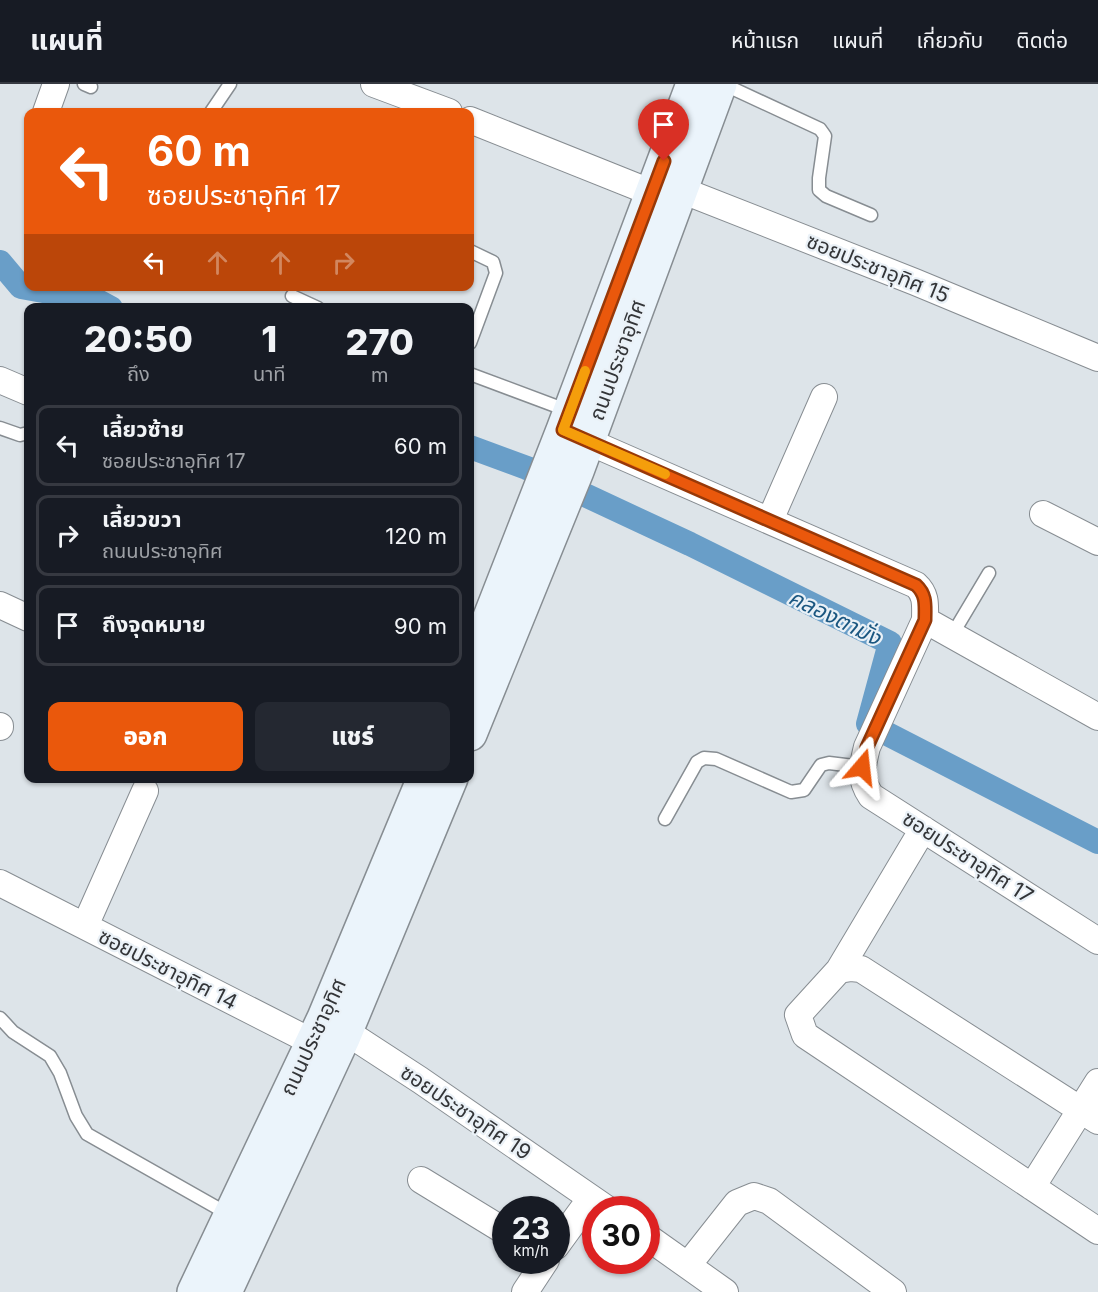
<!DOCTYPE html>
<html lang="th">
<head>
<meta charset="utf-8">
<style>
	body { margin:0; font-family:Inter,"Noto Sans Thai",sans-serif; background:#242831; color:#f1f3f6; height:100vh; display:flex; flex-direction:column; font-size:22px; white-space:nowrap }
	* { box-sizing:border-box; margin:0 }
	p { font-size:20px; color:#9ea1a6 }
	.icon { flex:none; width:33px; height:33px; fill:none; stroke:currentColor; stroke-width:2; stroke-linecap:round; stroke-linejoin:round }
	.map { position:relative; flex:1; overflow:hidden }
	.panel { position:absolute; left:24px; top:219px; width:450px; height:480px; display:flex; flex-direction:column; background:#171b24; border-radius:12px; box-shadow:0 2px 4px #0004 }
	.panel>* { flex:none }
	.banner { position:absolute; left:24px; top:24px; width:450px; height:183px; border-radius:12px; box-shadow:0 2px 4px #0004; background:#ea580c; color:#fff; overflow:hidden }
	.speed { position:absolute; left:492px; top:1112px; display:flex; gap:12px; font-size:30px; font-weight:700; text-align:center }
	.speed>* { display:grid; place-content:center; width:78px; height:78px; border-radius:50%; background:#171b24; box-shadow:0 2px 4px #0004; line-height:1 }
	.speed small { font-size:15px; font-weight:400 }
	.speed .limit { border:9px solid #d22; background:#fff; color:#111 }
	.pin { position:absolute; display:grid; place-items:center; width:51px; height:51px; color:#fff; margin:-62px -26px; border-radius:50% 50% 50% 0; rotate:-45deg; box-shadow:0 0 6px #0007 }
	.pin .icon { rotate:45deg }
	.me { position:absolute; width:66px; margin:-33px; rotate:17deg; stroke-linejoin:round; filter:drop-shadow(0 0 4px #0008) }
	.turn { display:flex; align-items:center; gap:21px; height:126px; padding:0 24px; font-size:27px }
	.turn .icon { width:78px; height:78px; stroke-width:2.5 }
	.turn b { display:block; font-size:42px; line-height:51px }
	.lanes { display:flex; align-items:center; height:57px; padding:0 24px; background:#0003; justify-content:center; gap:30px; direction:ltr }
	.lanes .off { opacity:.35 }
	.eta { display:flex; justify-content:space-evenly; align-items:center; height:102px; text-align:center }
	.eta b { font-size:36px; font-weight:800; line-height:42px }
	.cta { display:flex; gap:12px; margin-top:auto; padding:12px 24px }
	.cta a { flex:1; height:69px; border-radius:12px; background:#ea580c; color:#fff; font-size:24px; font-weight:800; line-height:69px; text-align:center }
	.cta a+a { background:#242831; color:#f1f3f6 }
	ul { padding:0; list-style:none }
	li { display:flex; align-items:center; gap:18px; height:81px; margin:0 12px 9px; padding:0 12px; border:3px solid #363941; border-radius:12px }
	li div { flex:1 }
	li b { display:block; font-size:22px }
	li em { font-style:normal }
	header { display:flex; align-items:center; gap:36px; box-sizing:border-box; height:84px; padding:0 30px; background:#171b24; border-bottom:2px solid #363941 }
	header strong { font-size:28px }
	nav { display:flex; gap:33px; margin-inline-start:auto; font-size:21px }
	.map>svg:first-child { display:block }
</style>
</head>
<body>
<header>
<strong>แผนที่</strong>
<nav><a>หน้าแรก</a><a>แผนที่</a><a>เกี่ยวกับ</a><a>ติดต่อ</a></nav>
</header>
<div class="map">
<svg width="1098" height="1208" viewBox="0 0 1098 1208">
	<rect width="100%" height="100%" fill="#dde4e9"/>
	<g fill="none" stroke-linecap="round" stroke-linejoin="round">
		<path stroke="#699ec8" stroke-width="24" d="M 0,178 L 21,203 L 98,217 L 111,224
			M 470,363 L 527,384 L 690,460 L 890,559 L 868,640 L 1098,758"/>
		<defs>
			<path id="service" d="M 84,0 L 91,3
				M 723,0 L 820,45 L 825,52 L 819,94 L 819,106 L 826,112 L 871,131
				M 211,28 L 230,0
				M 470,167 L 493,178 L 496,189 L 470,259
				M 292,212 L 318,224
				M 470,290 L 569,327
				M 0,344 L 20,351 L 28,349
				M 952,551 L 989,489
				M 665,735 L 697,678 L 704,674 L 716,675 L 791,708 L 804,706 L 821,681 L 829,679 L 862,683
				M 0,934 L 13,948 L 50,972 L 60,989 L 76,1032 L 87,1050 L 230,1131"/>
			<path id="minor" d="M 374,0 L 449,28
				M 46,28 L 56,0
				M 470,36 L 670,116
				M 666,100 L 915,198 L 1098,274
				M 0,296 L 28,308
				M 571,350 L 916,501 C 927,511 925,522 925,536 L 867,663 C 862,683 859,694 871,712 L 1098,857
				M 1043,430 L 1098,458
				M 770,436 L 824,313
				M 0,521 L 28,534
				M 925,536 L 1098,633
				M 0,643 L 0,642
				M 0,799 L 328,966
				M 85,842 L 145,707
				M 839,886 L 923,745
				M 331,938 L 420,996 L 607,1125
				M 1098,1037 L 861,885 L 851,884 L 839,886 L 798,931 L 805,951 L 1098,1147
				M 421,1096 L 506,1148
				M 1032,1103 L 1098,998
				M 646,1152 L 725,1208
				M 556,1162 L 591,1114
				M 688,1181 L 737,1119 L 754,1112 L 769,1117 L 893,1208
				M 525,1208 L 546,1176"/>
			<path id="secondary" d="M 470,584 L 563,346 L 693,0
				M 470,650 L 577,387 L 720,0
				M 194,1208 L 324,934 L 424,694
				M 225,1208 L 344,952 L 451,694"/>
		</defs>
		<use href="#service" stroke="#878d92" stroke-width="15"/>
		<use href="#minor" stroke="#878d92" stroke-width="28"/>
		<use href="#secondary" stroke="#878d92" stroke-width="36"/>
		<use href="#service" stroke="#fff" stroke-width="12"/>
		<use href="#minor" stroke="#fff" stroke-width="26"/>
		<use href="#secondary" stroke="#ebf4fb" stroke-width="33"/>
	</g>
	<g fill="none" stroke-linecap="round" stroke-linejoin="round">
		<defs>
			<path id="route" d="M 664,77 L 563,346 L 916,501 C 927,511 925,522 925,536 L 867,663 L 862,683"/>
		</defs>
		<use href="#route" stroke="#983908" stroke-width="15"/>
		<use href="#route" stroke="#ea580c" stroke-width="10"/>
		<path stroke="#f59e0b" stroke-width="10" d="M 585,287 L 563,346 L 665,390"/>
	</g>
	<g text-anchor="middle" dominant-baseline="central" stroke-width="4.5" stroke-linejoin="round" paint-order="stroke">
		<g font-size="21" fill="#333538" stroke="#eaf1f7">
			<text transform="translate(878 184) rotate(22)">ซอยประชาอุทิศ 15</text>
			<text transform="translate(617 276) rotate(-70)">ถนนประชาอุทิศ</text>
			<text transform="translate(968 773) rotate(33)">ซอยประชาอุทิศ 17</text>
			<text transform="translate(168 885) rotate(27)">ซอยประชาอุทิศ 14</text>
			<text transform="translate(313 953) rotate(-65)">ถนนประชาอุทิศ</text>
			<text transform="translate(466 1028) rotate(34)">ซอยประชาอุทิศ 19</text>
		</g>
		<g font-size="22" font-style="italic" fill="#1b5781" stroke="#eaf1f7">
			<text transform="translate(835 533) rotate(26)">คลองตามั่ง</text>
		</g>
	</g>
</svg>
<div class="speed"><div>23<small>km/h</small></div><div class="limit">30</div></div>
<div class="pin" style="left:664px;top:77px;background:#d93025"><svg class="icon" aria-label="arrive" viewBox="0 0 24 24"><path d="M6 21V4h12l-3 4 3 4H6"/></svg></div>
<svg class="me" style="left:862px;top:683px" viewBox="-20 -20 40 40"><path d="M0-17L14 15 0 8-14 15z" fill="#ea580c" stroke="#fff" stroke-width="4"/></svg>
<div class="banner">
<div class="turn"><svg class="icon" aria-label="left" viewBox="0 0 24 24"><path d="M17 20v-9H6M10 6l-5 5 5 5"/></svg><div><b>60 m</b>ซอยประชาอุทิศ 17</div></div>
<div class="lanes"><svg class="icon" aria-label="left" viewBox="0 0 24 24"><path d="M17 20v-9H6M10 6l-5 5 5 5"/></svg><svg class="icon off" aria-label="ahead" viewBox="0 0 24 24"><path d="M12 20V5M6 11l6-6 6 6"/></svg><svg class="icon off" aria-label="ahead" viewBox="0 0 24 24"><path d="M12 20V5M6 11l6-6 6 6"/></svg><svg class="icon off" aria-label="right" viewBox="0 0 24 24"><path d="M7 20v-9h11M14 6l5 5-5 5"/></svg></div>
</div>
<section class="panel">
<div class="eta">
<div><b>20:50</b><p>ถึง</p></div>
<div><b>1</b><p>นาที</p></div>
<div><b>270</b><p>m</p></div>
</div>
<ul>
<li><svg class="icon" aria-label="left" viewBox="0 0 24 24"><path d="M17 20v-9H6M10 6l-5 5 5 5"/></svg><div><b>เลี้ยวซ้าย</b><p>ซอยประชาอุทิศ 17</p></div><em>60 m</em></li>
<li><svg class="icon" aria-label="right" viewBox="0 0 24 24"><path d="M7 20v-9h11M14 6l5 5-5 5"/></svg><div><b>เลี้ยวขวา</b><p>ถนนประชาอุทิศ</p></div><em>120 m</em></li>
<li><svg class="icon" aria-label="arrive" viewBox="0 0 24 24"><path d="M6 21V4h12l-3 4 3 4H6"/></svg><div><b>ถึงจุดหมาย</b></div><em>90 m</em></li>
</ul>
<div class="cta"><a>ออก</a><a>แชร์</a></div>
</section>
</div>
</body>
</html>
